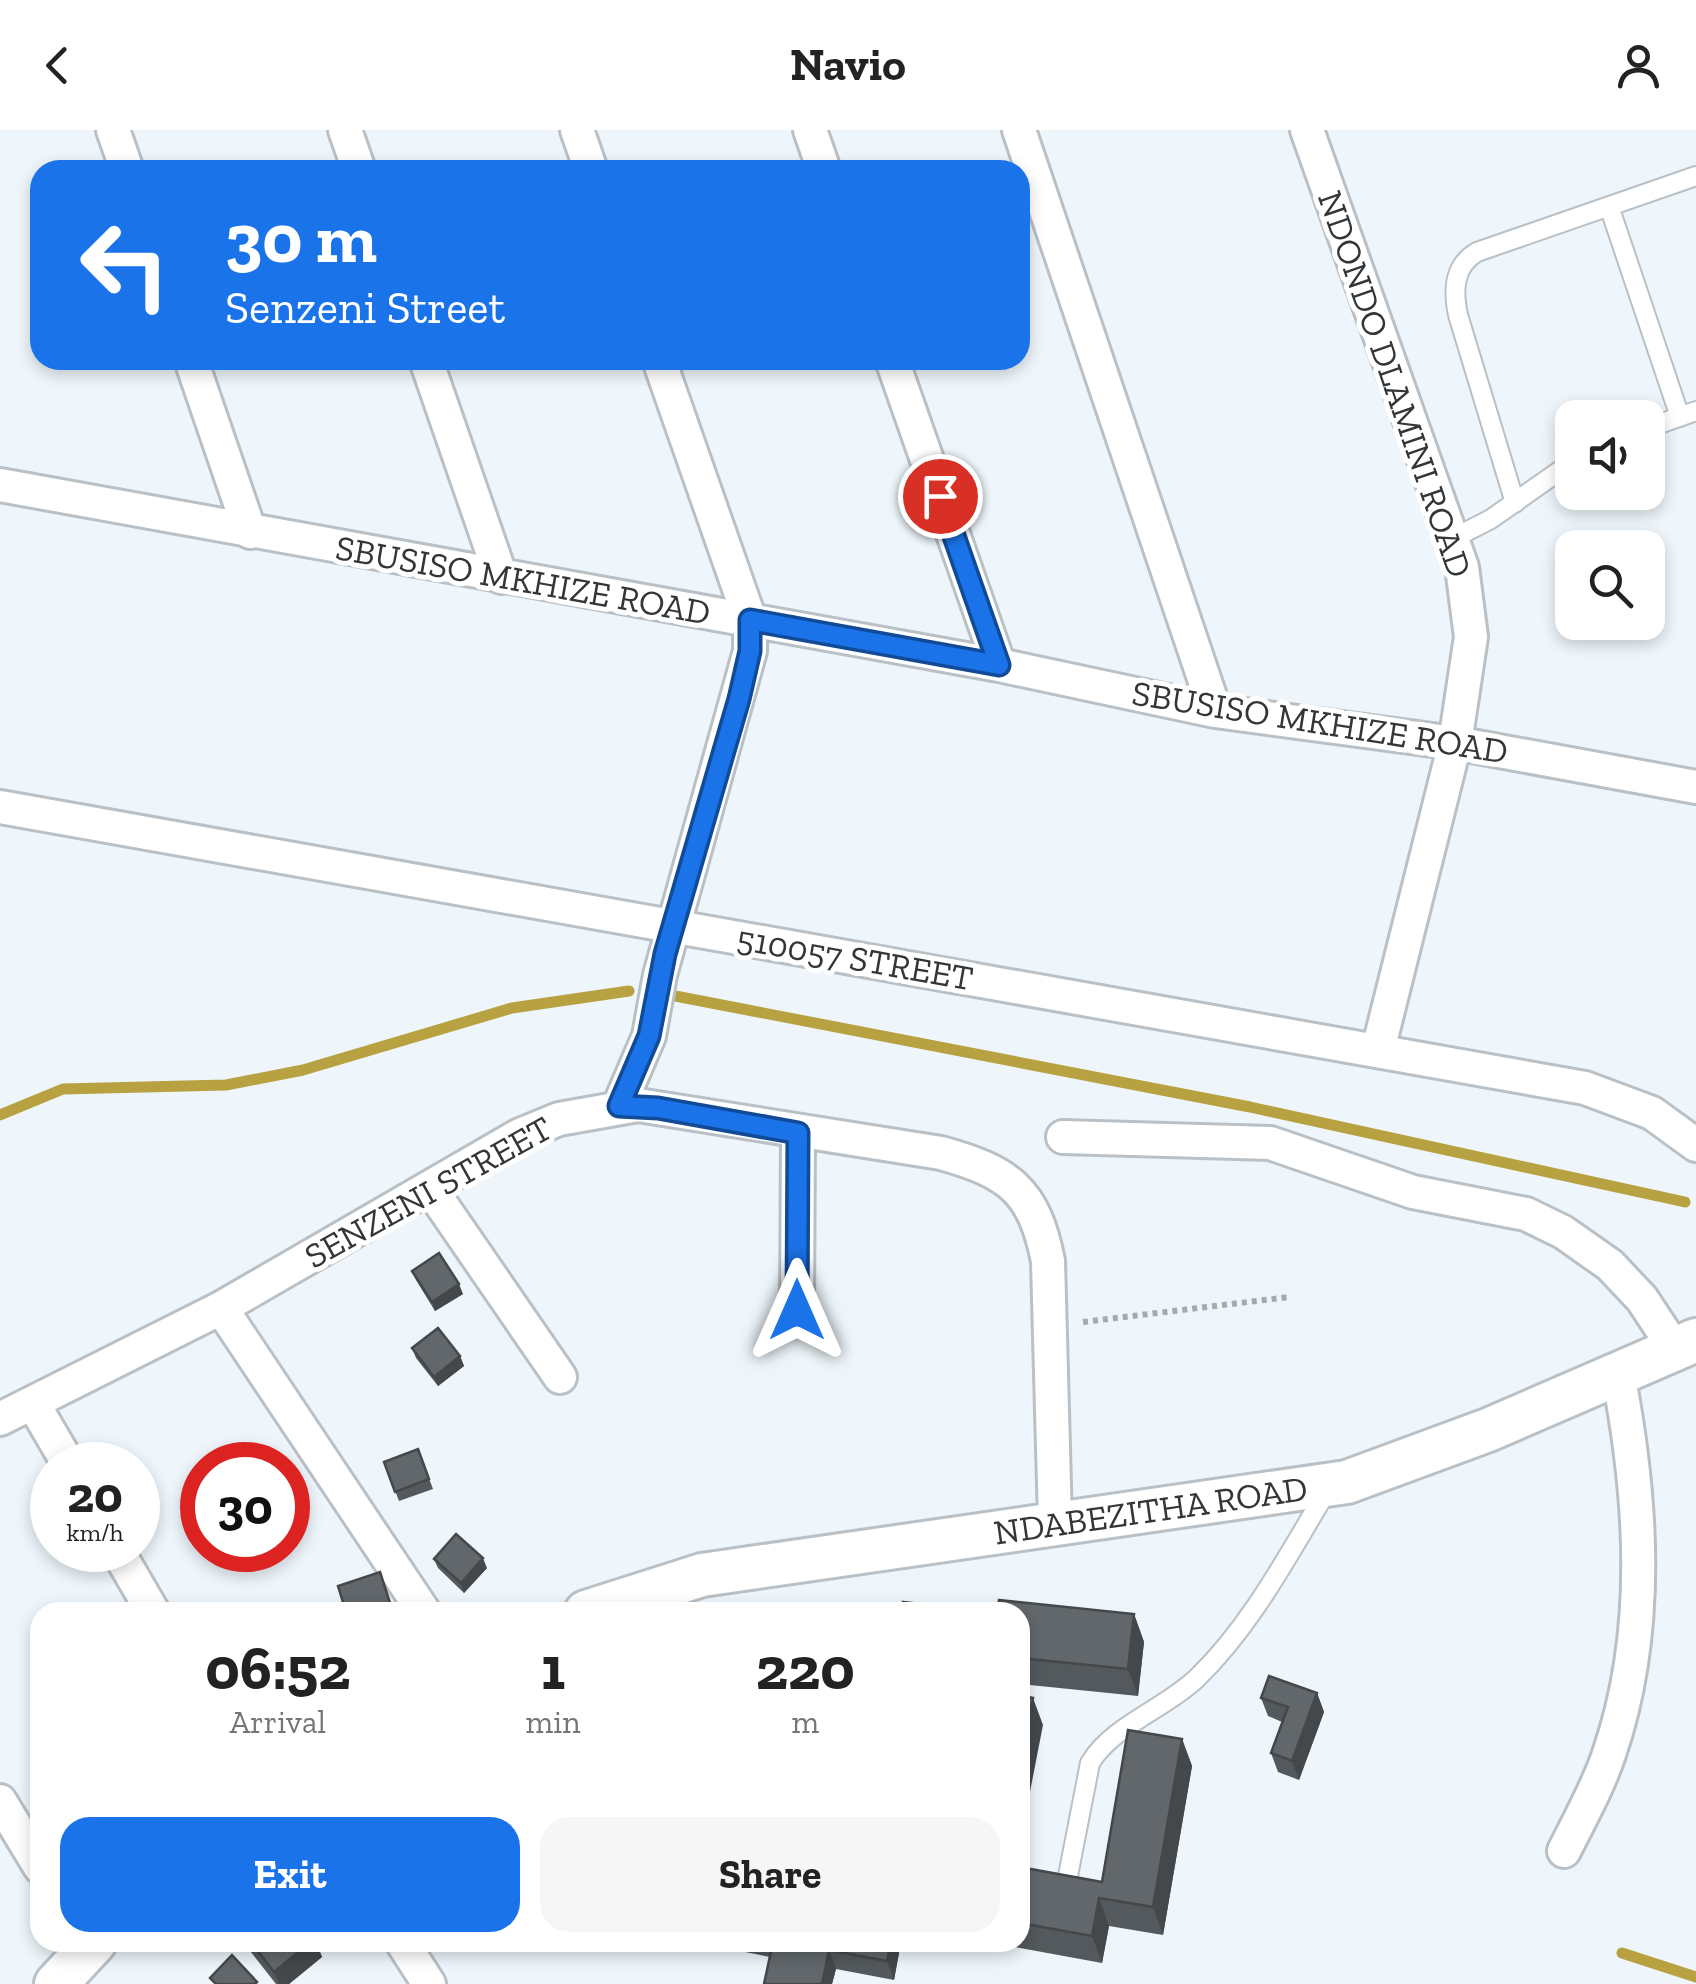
<!DOCTYPE html>
<html lang="en">
<head>
<meta charset="utf-8">
<style>
	body { margin:0; font-family:"Zilla Slab",serif; background:#f6f6f6; color:#222; height:100vh; display:flex; flex-direction:column; font-size:38px; white-space:nowrap }
	* { box-sizing:border-box; margin:0 }
	p { font-size:32px; color:#767676 }
	.icon { flex:none; width:55px; height:55px; fill:none; stroke:currentColor; stroke-width:2; stroke-linecap:round; stroke-linejoin:round }
	.map { position:relative; flex:1; overflow:hidden }
	.sheet { position:absolute; left:30px; top:1472px; width:1000px; height:350px; display:flex; flex-direction:column; background:#fff; border-radius:30px; box-shadow:0 5px 15px #0003 }
	.sheet>* { flex:none }
	.banner { position:absolute; left:30px; top:30px; width:1000px; height:210px; border-radius:30px; box-shadow:0 5px 15px #0003; background:#1a73e8; color:#fff; overflow:hidden }
	.controls { position:absolute; left:1555px; top:270px; display:grid; gap:20px }
	.controls a { display:grid; place-items:center; width:110px; height:110px; border-radius:20px; background:#fff; box-shadow:0 5px 15px #0003; font-size:50px }
	.speed { position:absolute; left:30px; top:1312px; display:flex; gap:20px; font-size:50px; font-weight:700; text-align:center }
	.speed>* { display:grid; place-content:center; width:130px; height:130px; border-radius:50%; background:#fff; box-shadow:0 5px 15px #0003; line-height:1 }
	.speed small { font-size:25px; font-weight:400 }
	.speed .limit { border:15px solid #d22; background:#fff; color:#111 }
	.pin { position:absolute; display:grid; place-items:center; width:85px; height:85px; color:#fff; margin:-42px; border:5px solid #fff; border-radius:50%; box-shadow:0 2px 10px #0007 }
	.me { position:absolute; width:110px; margin:-55px; rotate:0deg; stroke-linejoin:round; filter:drop-shadow(0 0 8px #0008) }
	.turn { display:flex; align-items:center; gap:35px; height:210px; padding:0 30px; font-size:45px }
	.turn .icon { width:130px; height:130px; stroke-width:2.5 }
	.turn b { display:block; font-size:70px; line-height:85px }
	.eta { display:flex; justify-content:space-evenly; align-items:center; height:170px; text-align:center }
	.eta b { font-size:60px; font-weight:700; line-height:70px }
	.button { display:flex; gap:20px; margin-top:auto; padding:20px 30px }
	.button a { flex:1; height:115px; border-radius:30px; background:#1a73e8; color:#fff; font-size:40px; font-weight:700; line-height:115px; text-align:center }
	.button a+a { background:#f6f6f6; color:#222 }
	header { display:flex; justify-content:space-between; align-items:center; height:130px; padding:0 30px; background:#fff; font-size:45px; font-weight:700 }
	.map>svg:first-child { display:block }
</style>
</head>
<body>
<header><svg class="icon" aria-label="back" viewBox="0 0 24 24"><path d="M15 5l-7 7 7 7"/></svg>Navio<svg class="icon" aria-label="person" viewBox="0 0 24 24"><circle cx="12" cy="8" r="4"/><path d="M4 21q1-7 8-7t8 7"/></svg></header>
<div class="map">
<svg width="1696" height="1854" viewBox="0 0 1696 1854">
	<rect width="100%" height="100%" fill="#eef6fb"/>
	<g fill="none" stroke-linecap="round" stroke-linejoin="round">
		<path stroke="#b7a141" stroke-width="11" d="M 670,865 L 1250,977 L 1685,1072
			M 0,985 L 63,959 L 226,955 L 303,940 L 512,878 L 629,861
			M 1622,1823 L 1696,1847"/>
		<defs>
			<path id="service" d="M 1609,76 L 1680,287
				M 1648,298 L 1696,281
				M 1515,373 L 1458,185 C 1453,161 1453,136 1477,122 L 1696,46
				M 1452,409 L 1491,389 L 1572,332
				M 1066,1756 L 1090,1633 C 1113,1595 1165,1579 1197,1548 C 1252,1495 1289,1423 1328,1359"/>
			<path id="minor" d="M 113,0 L 127,40
				M 345,0 L 359,40
				M 577,0 L 591,40
				M 810,0 L 824,40
				M 1019,0 L 1215,581
				M 1307,0 L 1462,437 L 1471,507 L 1455,613 L 1378,920
				M 191,230 L 250,402
				M 426,230 L 501,447
				M 892,230 L 999,535
				M 0,355 L 999,535 L 1215,581 L 1455,613 L 1696,657
				M 0,677 L 1585,958 L 1652,983 L 1696,1015
				M 619,976 L 649,906 L 660,845 L 750,521 L 750,490 L 659,230
				M 1063,1007 L 1270,1013 L 1413,1062 L 1526,1084 L 1563,1102 L 1610,1135 L 1642,1169 L 1675,1219
				M 430,1058 L 560,1247
				M 221,1178 L 424,1482
				M 797,1181 L 798,1003
				M 34,1275 L 69,1335
				M 0,1289 L 221,1178 L 520,1005 L 559,989 L 638,975 L 941,1023 C 1009,1042 1034,1060 1048,1131 L 1055,1392
				M 117,1420 L 153,1482
				M 0,1671 L 40,1737
				M 1564,1721 C 1580,1689 1598,1657 1609,1624 C 1651,1502 1642,1368 1618,1244
				M 402,1812 L 429,1854"/>
			<g id="tertiary">
				<path id="s1" d="M 586,1482 L 702,1445 L 1347,1352 L 1488,1300 L 1696,1210"/>
				<path d="M 56,1854 L 95,1812"/>
			</g>
		</defs>
		<use href="#service" stroke="#bac1c6" stroke-width="22"/>
		<use href="#minor" stroke="#bac1c6" stroke-width="38"/>
		<use href="#tertiary" stroke="#bac1c6" stroke-width="48"/>
		<path stroke="#a4aaae" stroke-width="6" stroke-dasharray="5 5" stroke-linecap="butt" d="M 1083,1192 L 1289,1167"/>
		<use href="#service" stroke="#fff" stroke-width="18"/>
		<use href="#minor" stroke="#fff" stroke-width="32"/>
		<use href="#tertiary" stroke="#fff" stroke-width="42"/>
	</g>
	<path fill="#53595c" d="M 412,1141 L 463,1164 L 435,1181 L 416,1150 Z
		M 412,1218 L 460,1226 L 464,1236 L 438,1256 L 416,1228 Z
		M 418,1319 L 433,1359 L 399,1371 L 384,1332 Z
		M 434,1429 L 487,1438 L 464,1463 L 438,1438 Z
		M 1020,1482 L 1134,1484 L 1144,1512 L 1138,1566 L 1020,1554 Z
		M 1317,1563 L 1324,1582 L 1299,1650 L 1278,1642 L 1271,1623 L 1282,1592 L 1268,1586 L 1261,1568 Z
		M 1182,1609 L 1192,1636 L 1163,1805 L 1109,1796 L 1102,1833 L 988,1812 L 1020,1812 L 1020,1737 L 1102,1752 Z
		M 243,1812 L 316,1812 L 322,1827 L 289,1854 L 276,1854 Z
		M 719,1812 L 901,1812 L 894,1850 L 836,1839 L 832,1854 L 764,1854 L 770,1827 L 720,1817 Z"/>
	<path fill="#44484b" d="M 459,1154 L 463,1164 L 435,1181 L 432,1172 Z
		M 460,1226 L 464,1236 L 438,1256 L 434,1247 Z
		M 483,1428 L 487,1438 L 464,1463 L 461,1453 Z
		M 1134,1484 L 1144,1512 L 1138,1566 L 1128,1539 Z
		M 1317,1563 L 1324,1582 L 1299,1650 L 1292,1631 Z
		M 1033,1568 L 1043,1595 L 1020,1713 L 1020,1634 Z
		M 1182,1609 L 1192,1636 L 1163,1805 L 1153,1777 Z
		M 1099,1768 L 1109,1796 L 1102,1833 L 1092,1806 Z
		M 310,1812 L 316,1812 L 322,1827 L 289,1854 L 279,1854 L 274,1842 Z
		M 891,1812 L 901,1812 L 894,1850 L 887,1831 Z
		M 829,1820 L 836,1839 L 832,1854 L 822,1854 Z"/>
	<path fill="#61676b" stroke="#44484b" stroke-width="2.5" d="M 439,1123 L 459,1154 L 432,1172 L 412,1141 Z
		M 438,1198 L 460,1226 L 434,1247 L 412,1218 Z
		M 418,1319 L 429,1349 L 395,1362 L 384,1332 Z
		M 456,1404 L 483,1428 L 461,1453 L 434,1429 Z
		M 380,1442 L 393,1482 L 346,1482 L 338,1456 Z
		M 999,1470 L 1134,1484 L 1128,1539 L 1020,1528 L 1020,1482 L 998,1482 Z
		M 903,1472 L 992,1482 L 902,1482 Z
		M 1269,1546 L 1317,1563 L 1292,1631 L 1271,1623 L 1288,1577 L 1261,1568 Z
		M 1020,1565 L 1033,1568 L 1020,1634 Z
		M 1128,1600 L 1182,1609 L 1153,1777 L 1099,1768 L 1092,1806 L 1020,1793 L 1020,1737 L 1102,1752 Z
		M 251,1812 L 310,1812 L 274,1842 Z
		M 773,1812 L 891,1812 L 887,1831 L 829,1820 L 822,1854 L 764,1854 Z
		M 232,1825 L 257,1852 L 255,1854 L 216,1854 L 210,1848 Z"/>
	<g fill="none" stroke-linecap="round" stroke-linejoin="round">
		<defs>
			<path id="route" d="M 797,1180 L 798,1003 L 658,978 L 619,976 L 649,906 L 665,824 L 739,569 L 750,521 L 750,490 L 999,535 L 940,366"/>
		</defs>
		<use href="#route" stroke="#114b97" stroke-width="25"/>
		<use href="#route" stroke="#1a73e8" stroke-width="18"/>
	</g>
	<g text-anchor="middle" dominant-baseline="central" stroke-width="10" stroke-linejoin="round" paint-order="stroke">
		<g font-size="35" fill="#333638" stroke="#fff">
			<text transform="translate(1395 254) rotate(71)">NDONDO DLAMINI ROAD</text>
			<text transform="translate(523 450) rotate(10)">SBUSISO MKHIZE ROAD</text>
			<text transform="translate(1320 592) rotate(9)">SBUSISO MKHIZE ROAD</text>
			<text transform="translate(855 828) rotate(10)">510057 STREET</text>
			<text transform="translate(428 1062) rotate(-29)">SENZENI STREET</text>
			<text stroke="none"><textPath href="#s1" startOffset="575">NDABEZITHA ROAD</textPath></text>
		</g>
	</g>
</svg>
<div class="controls">
<a><svg class="icon" aria-label="sound" viewBox="0 0 24 24"><path d="M4 9h4l5-4v14l-5-4H4zM17 9q2 3 0 6"/></svg></a>
<a><svg class="icon" aria-label="search" viewBox="0 0 24 24"><circle cx="10" cy="10" r="6"/><path d="M15 15l6 6"/></svg></a>
</div>
<div class="speed"><div>20<small>km/h</small></div><div class="limit">30</div></div>
<div class="pin" style="left:940px;top:366px;background:#d93025"><svg class="icon" aria-label="arrive" viewBox="0 0 24 24"><path d="M6 21V4h12l-3 4 3 4H6"/></svg></div>
<svg class="me" style="left:797px;top:1180px" viewBox="-20 -20 40 40"><path d="M0-17L14 15 0 8-14 15z" fill="#1a73e8" stroke="#fff" stroke-width="4"/></svg>
<div class="banner">
<div class="turn"><svg class="icon" aria-label="left" viewBox="0 0 24 24"><path d="M17 20v-9H6M10 6l-5 5 5 5"/></svg><div><b>30 m</b>Senzeni Street</div></div>
</div>
<section class="sheet">
<div class="eta">
<div><b>06:52</b><p>Arrival</p></div>
<div><b>1</b><p>min</p></div>
<div><b>220</b><p>m</p></div>
</div>
<div class="button"><a>Exit</a><a>Share</a></div>
</section>
</div>
</body>
</html>
